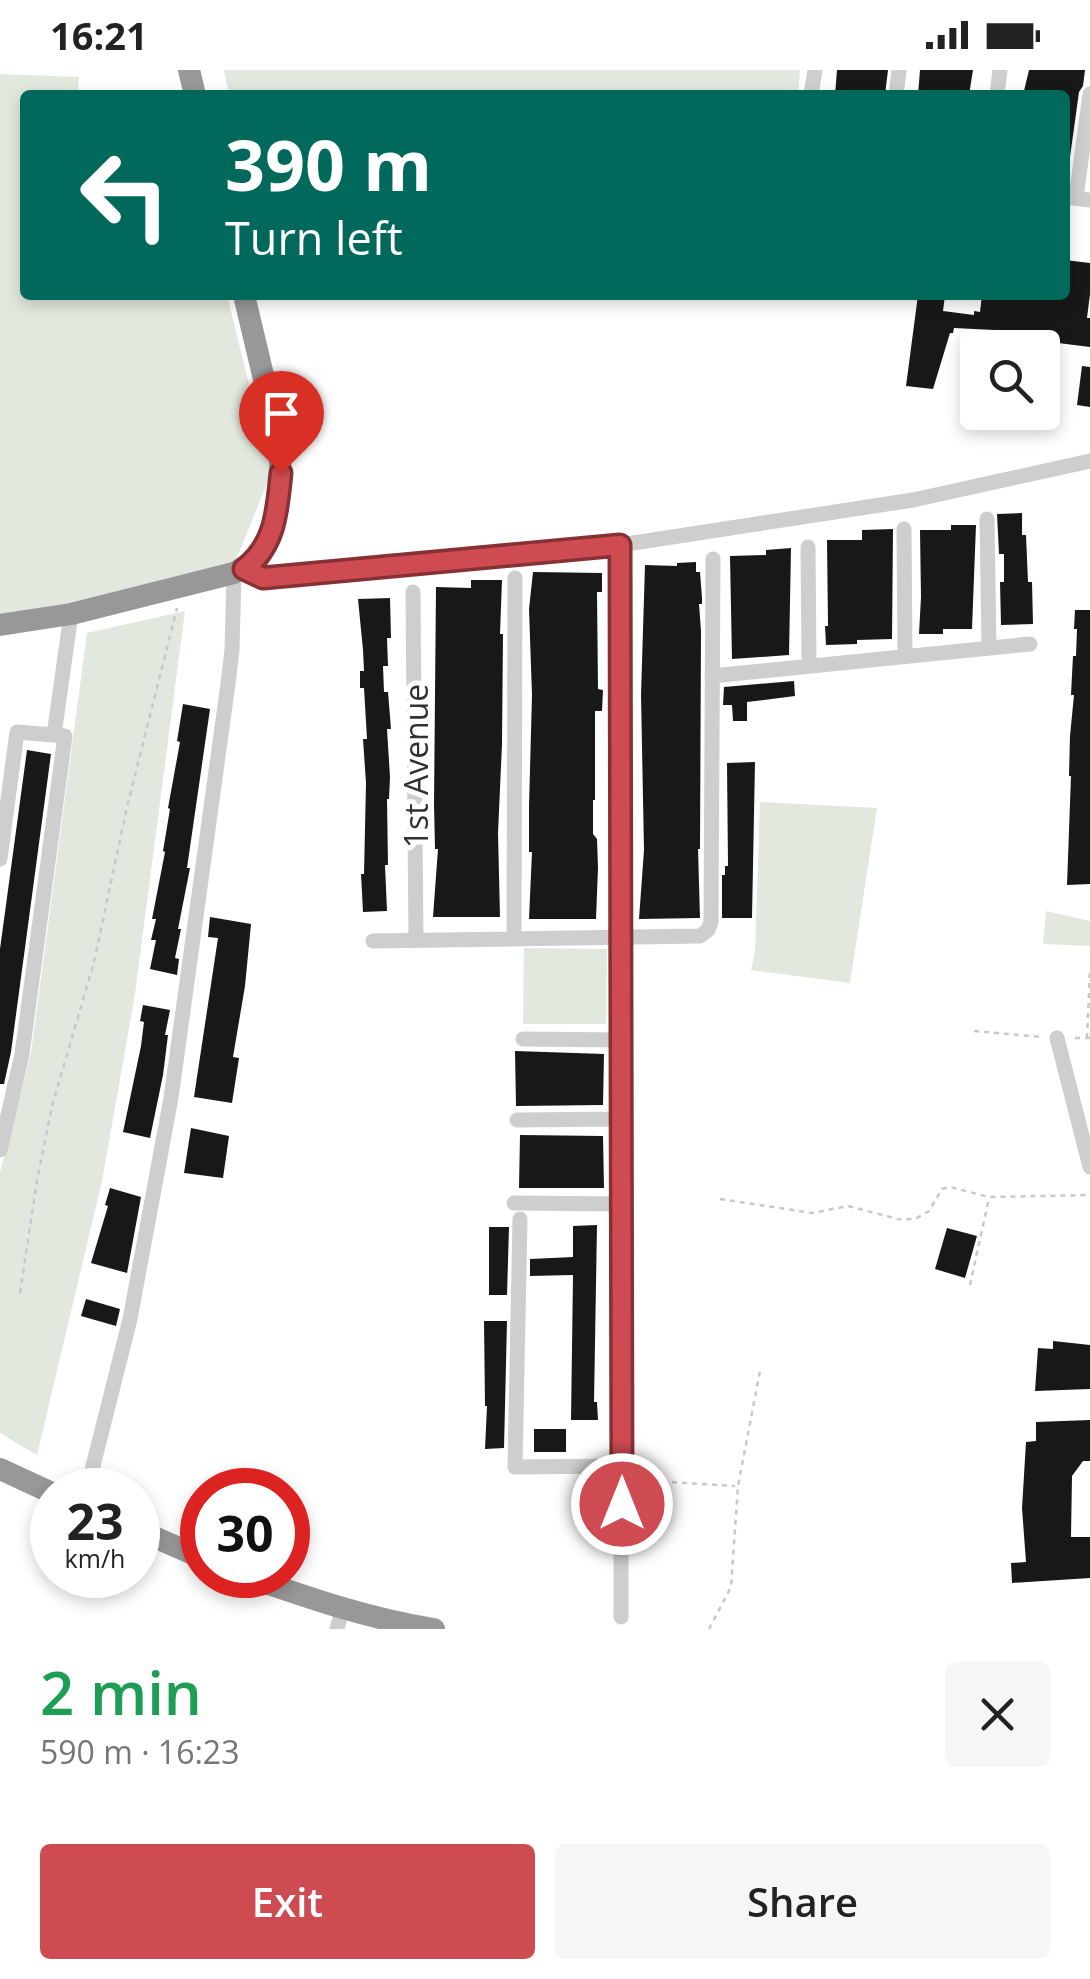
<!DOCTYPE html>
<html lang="en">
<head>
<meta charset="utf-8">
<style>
	body { margin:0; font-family:"Open Sans",sans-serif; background:#f6f6f6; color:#222; height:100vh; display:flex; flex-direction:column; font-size:38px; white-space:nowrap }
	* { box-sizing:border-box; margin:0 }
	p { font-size:32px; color:#767676 }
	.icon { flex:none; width:55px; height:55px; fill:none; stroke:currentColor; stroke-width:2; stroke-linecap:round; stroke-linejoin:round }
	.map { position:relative; height:1559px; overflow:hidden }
	.sheet { display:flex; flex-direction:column; background:#fff; flex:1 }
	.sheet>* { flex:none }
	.top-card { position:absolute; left:20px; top:20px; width:1050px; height:210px; border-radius:10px; box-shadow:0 5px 15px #0003; background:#00695c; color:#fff; overflow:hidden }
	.controls { position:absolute; left:960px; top:260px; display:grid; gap:20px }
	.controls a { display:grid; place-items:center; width:100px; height:100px; border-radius:10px; background:#fff; box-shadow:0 5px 15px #0003; font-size:50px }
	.speed { position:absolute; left:30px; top:1398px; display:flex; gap:20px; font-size:50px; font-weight:700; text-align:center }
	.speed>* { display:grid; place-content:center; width:130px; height:130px; border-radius:50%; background:#fff; box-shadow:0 5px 15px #0003; line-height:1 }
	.speed small { font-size:25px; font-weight:400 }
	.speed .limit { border:15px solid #d22; background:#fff; color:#111 }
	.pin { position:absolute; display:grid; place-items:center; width:85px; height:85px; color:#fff; margin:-102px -42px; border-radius:50% 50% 50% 0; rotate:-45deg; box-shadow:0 0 10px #0007 }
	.pin .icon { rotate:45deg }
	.me { position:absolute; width:110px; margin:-55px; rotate:0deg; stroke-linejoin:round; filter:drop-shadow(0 0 8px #0008) }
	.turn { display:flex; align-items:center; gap:35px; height:210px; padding:0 40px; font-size:45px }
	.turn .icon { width:130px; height:130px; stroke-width:2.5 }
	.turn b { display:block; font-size:70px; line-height:85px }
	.round { display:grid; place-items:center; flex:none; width:105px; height:105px; border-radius:10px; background:#f6f6f6 }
	.summary { display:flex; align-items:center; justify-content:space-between; height:170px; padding:0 40px }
	h1 { font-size:60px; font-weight:600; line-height:75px; color:#1e9e55 }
	.button { display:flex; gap:20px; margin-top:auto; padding:20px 40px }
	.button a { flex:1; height:115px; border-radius:10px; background:#cf4b52; color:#fff; font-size:40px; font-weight:600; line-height:115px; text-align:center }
	.button a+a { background:#f6f6f6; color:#222 }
	.status { display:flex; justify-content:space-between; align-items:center; height:70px; padding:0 50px; background:#fff; direction:ltr }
	.status svg { height:28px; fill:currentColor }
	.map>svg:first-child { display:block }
</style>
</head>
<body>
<div class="status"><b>16:21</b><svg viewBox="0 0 49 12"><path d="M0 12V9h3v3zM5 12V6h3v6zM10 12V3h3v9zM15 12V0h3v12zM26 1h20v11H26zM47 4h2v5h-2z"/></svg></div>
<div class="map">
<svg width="1090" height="1559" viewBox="0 0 1090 1559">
	<rect width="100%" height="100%" fill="#fff"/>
	<path fill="#e3e8de" d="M 224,0 L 800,0 L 798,25 L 229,25 Z
		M 0,4 L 79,7 L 78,25 L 25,25 L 25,225 L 70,225 L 71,227 L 227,225 L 271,404 L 235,492 L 49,538 L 0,544 Z
		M 185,541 L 135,924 L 102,1111 L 37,1385 L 0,1363 L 0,1102 L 31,983 L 87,563 Z
		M 760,732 L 877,738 L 850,913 L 751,900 L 755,881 Z
		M 1046,841 L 1090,851 L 1090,876 L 1043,874 Z
		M 524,878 L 607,879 L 606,954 L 523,954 Z"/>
	<path fill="#181818" d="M 837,0 L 888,0 L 885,25 L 835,25 Z
		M 920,0 L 973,0 L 969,25 L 918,25 Z
		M 1029,0 L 1085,0 L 1083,16 L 1079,22 L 1068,101 L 1065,101 L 1065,25 L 1023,25 Z
		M 1065,190 L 1090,193 L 1090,224 L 1087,248 L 1090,248 L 1090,277 L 994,265 L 994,260 L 954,258 L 953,263 L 950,263 L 933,319 L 906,316 L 918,225 L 945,225 L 943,241 L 974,245 L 974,241 L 980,242 L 982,225 L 1065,225 Z
		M 1082,296 L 1090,297 L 1090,337 L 1077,335 Z
		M 1022,443 L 1022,465 L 1026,465 L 1028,512 L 1032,512 L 1033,554 L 1001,555 L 1000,512 L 1004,512 L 1004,484 L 999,484 L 997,444 Z
		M 951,455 L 976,455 L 972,559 L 943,559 L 943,564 L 919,564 L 921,527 L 920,460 L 951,460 Z
		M 893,459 L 892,569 L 857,570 L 857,574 L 826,575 L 825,556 L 828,556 L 827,470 L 862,470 L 862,460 Z
		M 791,478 L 789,585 L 732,589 L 730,486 L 766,485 L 766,480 Z
		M 696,492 L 696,502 L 700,502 L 702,528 L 702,534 L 699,534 L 701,561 L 700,779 L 698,779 L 700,848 L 639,849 L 644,780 L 641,625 L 645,495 L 677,496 L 677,493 Z
		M 533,502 L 602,503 L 602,522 L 597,522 L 598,619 L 603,620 L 602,641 L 595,641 L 595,730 L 593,730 L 593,764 L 597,769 L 598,798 L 596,849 L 529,849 L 532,782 L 529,782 L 529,737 L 532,625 L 529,539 Z
		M 471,510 L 502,510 L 500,564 L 503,564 L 502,674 L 498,763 L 500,847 L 433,847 L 438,779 L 435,779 L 434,734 L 436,517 L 471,518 Z
		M 390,528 L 391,568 L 387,568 L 388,596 L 383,596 L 384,622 L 388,622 L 391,659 L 387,659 L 390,707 L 389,729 L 387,729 L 388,795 L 385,795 L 387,841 L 363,842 L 361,804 L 364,804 L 366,713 L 363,669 L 367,669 L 364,618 L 360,618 L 360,601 L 364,601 L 363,580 L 358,529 Z
		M 1075,540 L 1090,540 L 1090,814 L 1067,815 L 1071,706 L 1069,706 L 1070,666 L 1074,625 L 1071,625 L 1072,605 L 1073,586 L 1076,586 L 1077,559 L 1074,559 Z
		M 794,611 L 795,626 L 747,632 L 747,651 L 733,651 L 732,635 L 723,635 L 724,617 Z
		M 183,634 L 210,639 L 187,798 L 190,798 L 178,859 L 181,859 L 175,888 L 179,889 L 177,905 L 150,899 L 156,870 L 151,870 L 156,849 L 152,849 L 165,782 L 163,781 L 170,739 L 168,738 L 180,672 L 177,671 Z
		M 27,680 L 51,684 L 11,982 L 4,1014 L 0,1014 L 0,879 Z
		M 755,692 L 752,848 L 722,848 L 722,805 L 725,805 L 725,796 L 728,796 L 727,693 Z
		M 210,847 L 251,854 L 245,916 L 233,987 L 239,988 L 232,1033 L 194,1027 L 218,868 L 208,867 Z
		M 143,935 L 170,940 L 165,965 L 168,965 L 163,1005 L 150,1068 L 123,1062 L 141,976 L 144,952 L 140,951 Z
		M 515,981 L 604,984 L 603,1035 L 516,1036 Z
		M 191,1058 L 229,1066 L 223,1108 L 184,1103 Z
		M 520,1065 L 603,1066 L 604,1118 L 519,1118 Z
		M 110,1118 L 141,1127 L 127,1203 L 91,1193 L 108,1136 L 105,1135 Z
		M 597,1155 L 594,1332 L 597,1332 L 598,1350 L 571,1350 L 573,1205 L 530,1206 L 530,1189 L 573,1187 L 573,1156 Z
		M 489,1157 L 509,1157 L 507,1225 L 489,1225 Z
		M 947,1158 L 977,1166 L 965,1208 L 935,1199 Z
		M 86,1229 L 120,1239 L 116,1256 L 81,1246 Z
		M 484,1251 L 507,1251 L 504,1378 L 485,1379 L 487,1336 L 485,1336 Z
		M 1053,1271 L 1090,1275 L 1090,1319 L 1035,1321 L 1038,1278 L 1053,1279 Z
		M 1090,1350 L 1090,1391 L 1083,1391 L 1072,1406 L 1071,1467 L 1090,1467 L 1090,1508 L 1012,1513 L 1011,1493 L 1026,1492 L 1022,1438 L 1026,1372 L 1036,1371 L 1036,1352 Z
		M 534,1359 L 566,1359 L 566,1382 L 534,1382 Z"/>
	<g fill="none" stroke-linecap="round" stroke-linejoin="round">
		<path stroke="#c8c8c8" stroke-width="2.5" stroke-dasharray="5 5" stroke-linecap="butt" d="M 974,961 L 1042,967
			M 1075,968 L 1090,968
			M 1087,968 L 1090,901
			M 720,1129 L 812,1143 L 848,1136 L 902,1150 L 917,1148 L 929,1141 L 942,1119 L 950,1117 L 989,1127 L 1090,1125
			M 970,1215 L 989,1128
			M 20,1223 L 37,1110 L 52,1036 L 94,892 L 127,737 L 177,538
			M 652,1411 L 735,1416
			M 709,1559 L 731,1517 L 738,1416 L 760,1301"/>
		<path stroke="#cecece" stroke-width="15" d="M 811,25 L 815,0
			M 896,25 L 899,0
			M 997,25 L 1000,0
			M 1065,127 L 1090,130
			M 1076,128 L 1090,24
			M 987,449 L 989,578
			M 904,459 L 905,586
			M 620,475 L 622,490 L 621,1547
			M 808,477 L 809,596
			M 244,499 L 263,508 L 620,475 L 913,430 L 1090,391
			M 413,522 L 416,870
			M 712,606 L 1030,574
			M 54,665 L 71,544
			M 0,789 L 17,662 L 65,666 L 22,984 L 0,1080
			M 514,869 L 515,508
			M 373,871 L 700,866 L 708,860 L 711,852 L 713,489
			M 1057,968 L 1090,1097
			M 523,969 L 620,970
			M 517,1050 L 621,1049
			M 514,1133 L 622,1134
			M 520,1149 L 515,1397 L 622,1396
			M 87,1420 L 130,1249 L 171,1028 L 228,614 L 232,580 L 234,503
			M 337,1559 L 343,1537"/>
		<path stroke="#989898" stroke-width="22" d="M 189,0 L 195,25
			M 0,555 L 71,544 L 234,503 L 259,488 L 266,476 L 277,443 L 281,403 L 277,364 L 244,225
			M 0,1399 L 52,1423
			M 138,1460 L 202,1488
			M 243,1505 C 306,1527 369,1549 434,1559"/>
	</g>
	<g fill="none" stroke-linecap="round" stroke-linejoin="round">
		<defs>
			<path id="route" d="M 281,403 C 277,440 276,475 244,499 L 263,508 L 620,475 L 622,1434"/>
		</defs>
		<use href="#route" stroke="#873135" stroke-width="25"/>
		<use href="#route" stroke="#cf4b52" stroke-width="18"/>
	</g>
	<g text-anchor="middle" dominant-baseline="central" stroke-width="10" stroke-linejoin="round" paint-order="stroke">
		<g font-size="32" fill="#313131" stroke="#fff">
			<text transform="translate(415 696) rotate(-90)">1st Avenue</text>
		</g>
	</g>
</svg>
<div class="controls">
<a><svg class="icon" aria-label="search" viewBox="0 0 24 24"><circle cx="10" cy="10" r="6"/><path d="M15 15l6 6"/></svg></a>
</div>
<div class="speed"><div>23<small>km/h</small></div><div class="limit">30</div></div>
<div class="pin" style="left:281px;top:403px;background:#d93025"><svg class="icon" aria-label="arrive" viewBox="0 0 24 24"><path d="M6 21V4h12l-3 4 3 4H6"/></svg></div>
<svg class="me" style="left:622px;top:1434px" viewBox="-20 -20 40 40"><circle r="17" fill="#cf4b52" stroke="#fff" stroke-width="3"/><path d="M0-11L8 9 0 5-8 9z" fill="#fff"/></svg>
<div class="top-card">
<div class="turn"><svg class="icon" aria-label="left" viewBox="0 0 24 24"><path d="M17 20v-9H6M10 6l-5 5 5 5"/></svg><div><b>390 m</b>Turn left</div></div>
</div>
</div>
<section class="sheet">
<div class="summary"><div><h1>2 min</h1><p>590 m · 16:23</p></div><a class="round"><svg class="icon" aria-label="close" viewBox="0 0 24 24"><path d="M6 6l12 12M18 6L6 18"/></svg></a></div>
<div class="button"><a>Exit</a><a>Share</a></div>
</section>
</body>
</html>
